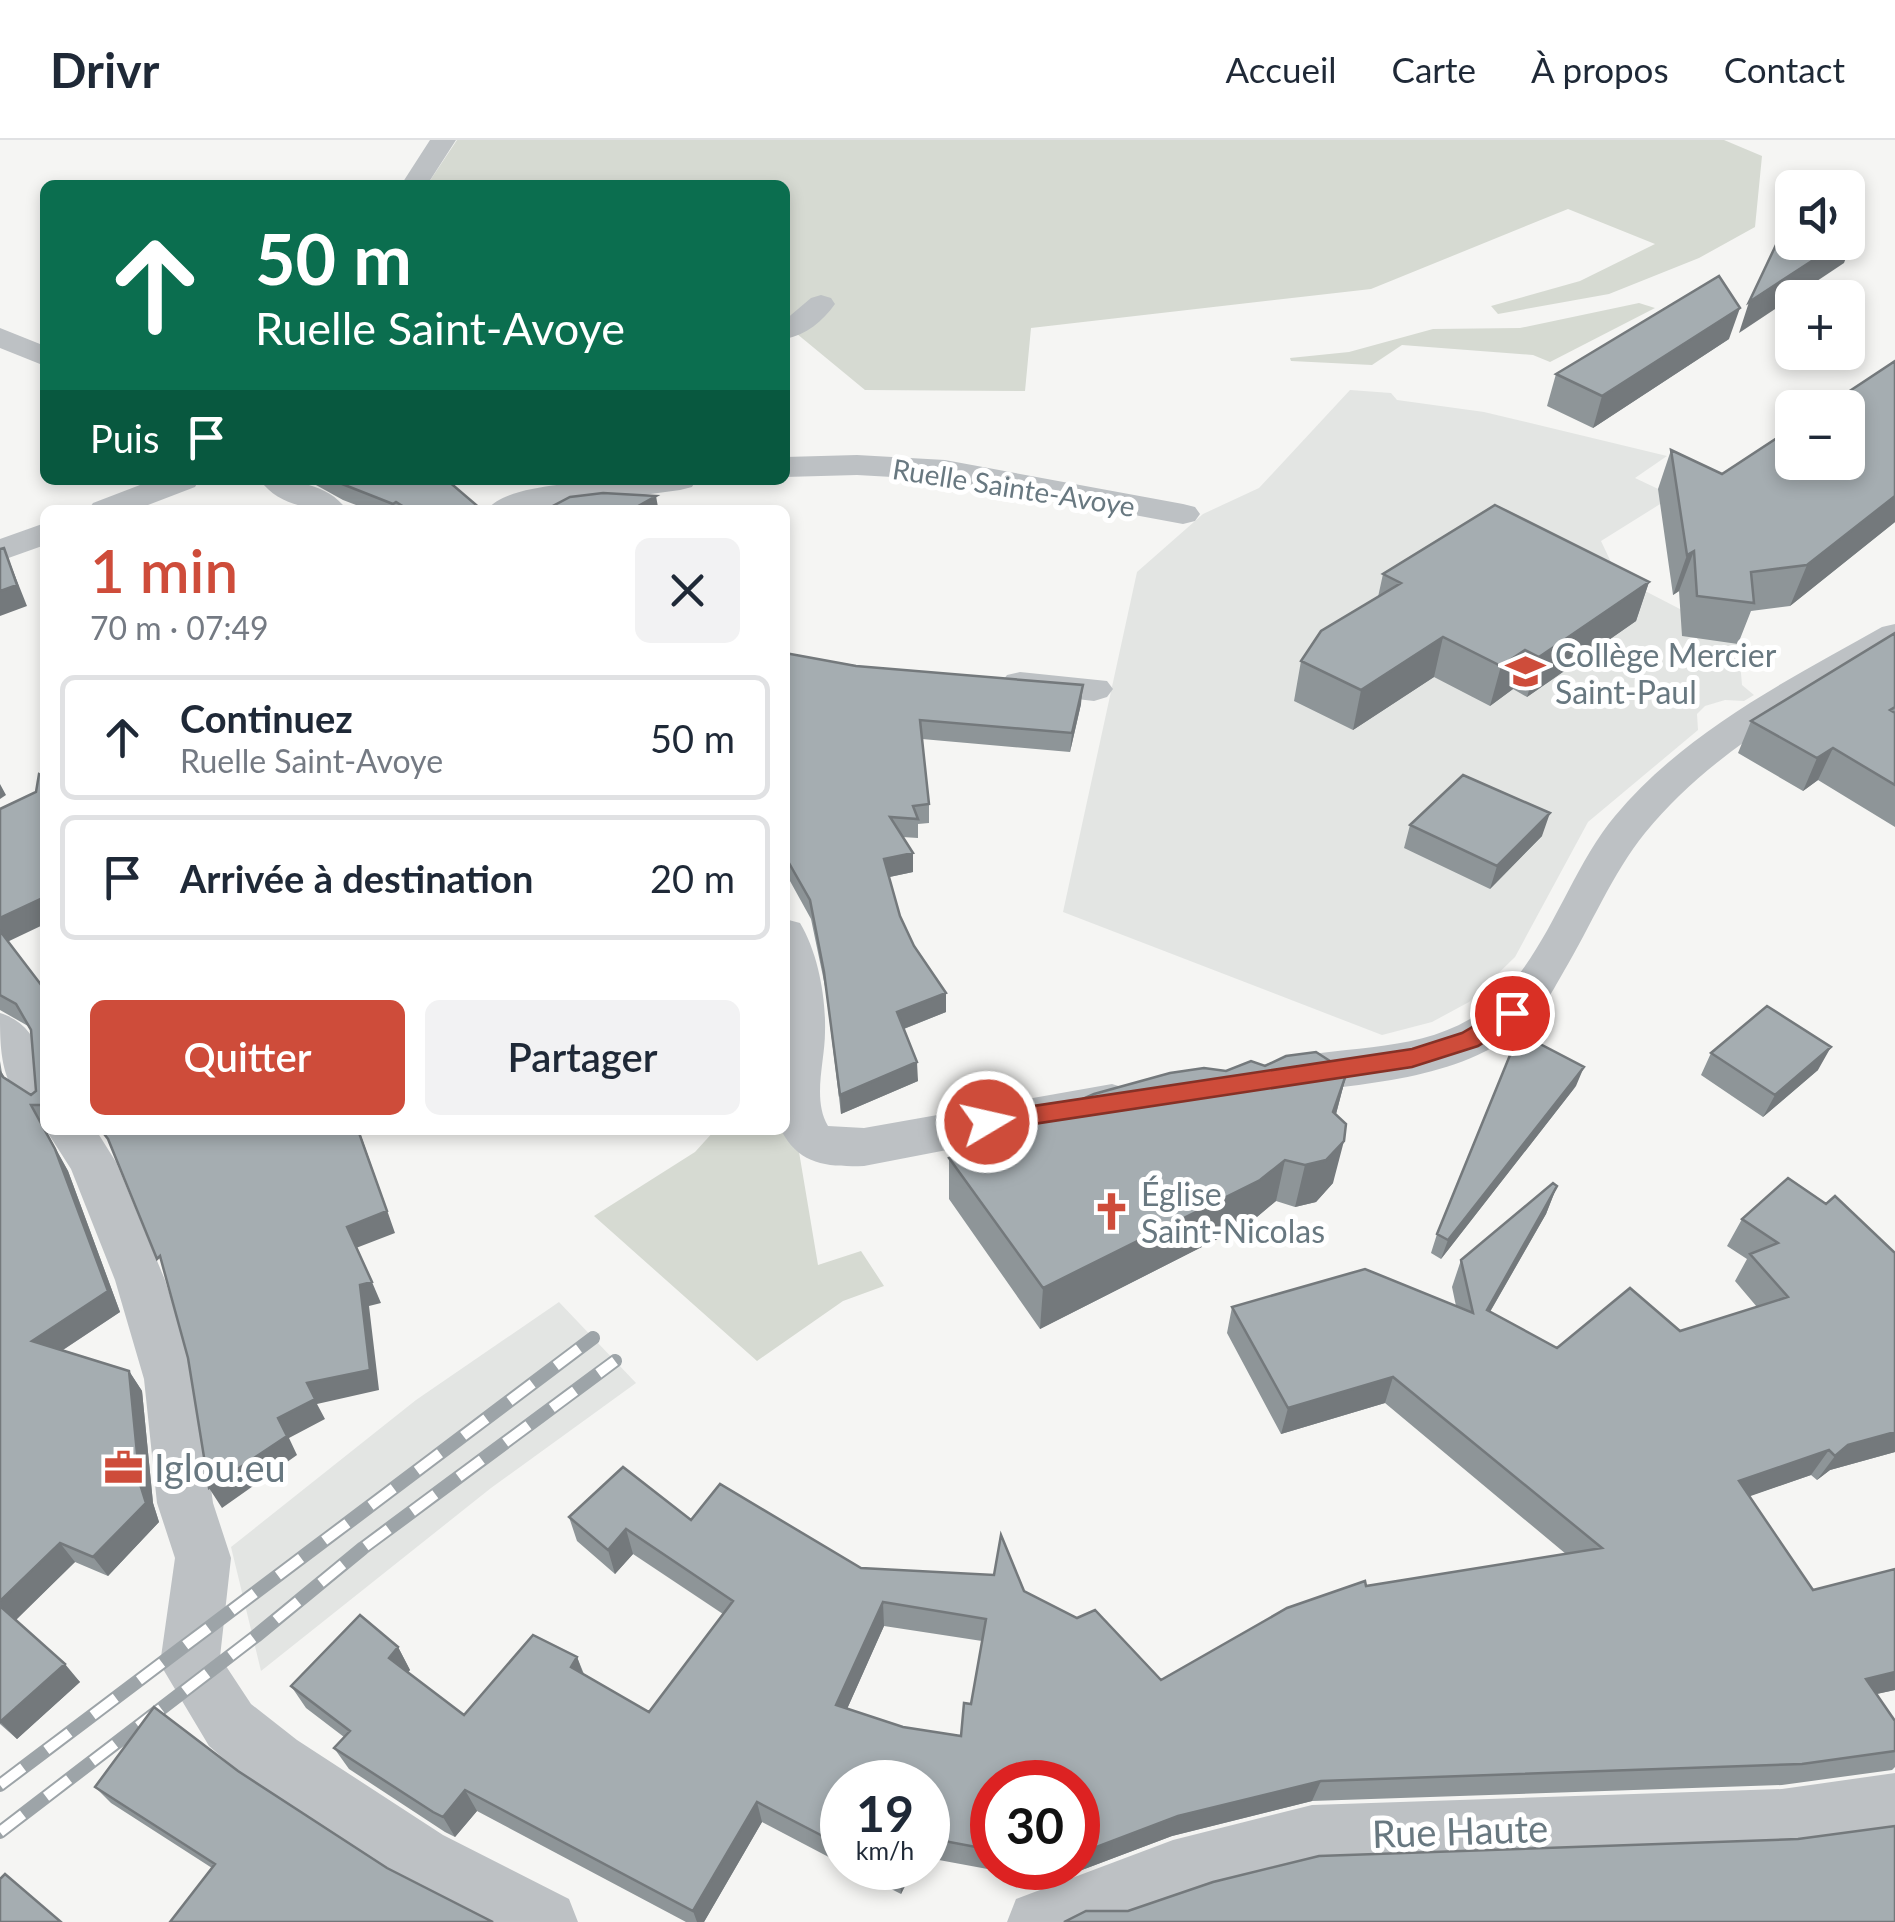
<!DOCTYPE html>
<html lang="fr">
<head>
<meta charset="utf-8">
<style>
	body { margin:0; font-family:Lato,sans-serif; background:#f2f2f3; color:#1f2937; height:100vh; display:flex; flex-direction:column; font-size:38px; white-space:nowrap }
	* { box-sizing:border-box; margin:0 }
	p { font-size:32px; color:#747a83 }
	.icon { flex:none; width:55px; height:55px; fill:none; stroke:currentColor; stroke-width:2; stroke-linecap:round; stroke-linejoin:round }
	.map { position:relative; flex:1; overflow:hidden }
	.panel { position:absolute; left:40px; top:365px; width:750px; height:630px; display:flex; flex-direction:column; background:#fff; border-radius:15px; box-shadow:0 5px 15px #0003 }
	.panel>* { flex:none }
	.guide { position:absolute; left:40px; top:40px; width:750px; height:305px; border-radius:15px; box-shadow:0 5px 15px #0003; background:#0b6e4f; color:#fff; overflow:hidden }
	.buttons { position:absolute; left:1775px; top:30px; display:grid; gap:20px }
	.buttons a { display:grid; place-items:center; width:90px; height:90px; border-radius:15px; background:#fff; box-shadow:0 5px 15px #0003; font-size:50px }
	.speed { position:absolute; left:820px; top:1620px; display:flex; gap:20px; font-size:50px; font-weight:700; text-align:center }
	.speed>* { display:grid; place-content:center; width:130px; height:130px; border-radius:50%; background:#fff; box-shadow:0 5px 15px #0003; line-height:1 }
	.speed small { font-size:25px; font-weight:400 }
	.speed .limit { border:15px solid #d22; background:#fff; color:#111 }
	.pin { position:absolute; display:grid; place-items:center; width:85px; height:85px; color:#fff; margin:-42px; border:5px solid #fff; border-radius:50%; box-shadow:0 2px 10px #0007 }
	.me { position:absolute; width:110px; margin:-55px; rotate:81deg; stroke-linejoin:round; filter:drop-shadow(0 0 8px #0008) }
	.turn { display:flex; align-items:center; gap:35px; height:210px; padding:0 50px; font-size:45px }
	.turn .icon { width:130px; height:130px; stroke-width:2.5 }
	.turn b { display:block; font-size:70px; line-height:85px }
	.then { display:flex; align-items:center; height:95px; padding:0 50px; background:#0003; gap:20px; font-size:38px }
	.round { display:grid; place-items:center; flex:none; width:105px; height:105px; border-radius:15px; background:#f2f2f3 }
	.summary { display:flex; align-items:center; justify-content:space-between; height:170px; padding:0 50px }
	h1 { font-size:60px; font-weight:600; line-height:75px; color:#ce4c3a }
	.action { display:flex; gap:20px; margin-top:auto; padding:20px 50px }
	.action a { flex:1; height:115px; border-radius:15px; background:#ce4c3a; color:#fff; font-size:40px; font-weight:600; line-height:115px; text-align:center }
	.action a+a { background:#f2f2f3; color:#1f2937 }
	ul { padding:0; list-style:none }
	li { display:flex; align-items:center; gap:30px; height:125px; margin:0 20px 15px; padding:0 30px; border:5px solid #e0e1e3; border-radius:15px }
	li div { flex:1 }
	li b { display:block; font-size:38px }
	li em { font-style:normal }
	header { display:flex; align-items:center; gap:60px; box-sizing:border-box; height:140px; padding:0 50px; background:#fff; border-bottom:2px solid #e0e1e3 }
	header strong { font-size:48px }
	nav { display:flex; gap:55px; margin-inline-start:auto; font-size:35px }
	.map>svg:first-child { display:block }
</style>
</head>
<body>
<header>
<strong>Drivr</strong>
<nav><a>Accueil</a><a>Carte</a><a>À propos</a><a>Contact</a></nav>
</header>
<div class="map">
<svg width="1895" height="1782" viewBox="0 0 1895 1782">
	<rect width="100%" height="100%" fill="#f5f5f3"/>
	<path fill="#e3e5e3" d="M 1350,250 L 1391,253 L 1397,260 L 1484,272 L 1667,316 L 1635,338 L 1673,356 L 1601,401 L 1618,437 L 1738,499 L 1742,545 L 1754,555 L 1744,561 L 1725,560 L 1705,566 L 1697,574 L 1698,590 L 1588,682 L 1515,817 L 1469,862 L 1432,882 L 1382,895 L 1063,772 L 1137,432 L 1203,374 L 1259,348 Z
		M 559,1162 L 636,1243 L 491,1348 L 261,1531 L 231,1407 L 416,1260 Z"/>
	<path fill="#d6dad2" d="M 457,0 L 1724,0 L 1762,16 L 1755,87 L 1699,118 L 1609,154 L 1498,174 L 1491,166 L 1580,141 L 1655,104 L 1568,69 L 1371,149 L 1031,188 L 1025,251 L 865,250 L 785,184 L 785,45 L 427,45 Z
		M 1639,163 L 1655,168 L 1550,222 L 1533,215 L 1402,205 L 1372,225 L 1291,221 L 1290,218 L 1349,212 L 1433,189 L 1520,188 Z
		M 715,990 L 785,990 L 796,994 L 818,1125 L 861,1111 L 884,1146 L 843,1161 L 757,1221 L 594,1076 L 695,1012 Z"/>
	<g fill="none" stroke-linecap="round" stroke-linejoin="round">
		<path fill="#bdc1c4" fill-rule="evenodd" d="M 430,0 L 456,0 L 427,45 L 401,45 Z
			M 821,155 L 831,158 L 835,164 C 823,181 806,195 785,199 L 785,180 L 811,158 Z
			M 0,188 L 45,206 L 45,226 L 0,208 Z
			M 857,315 L 945,320 L 1183,364 L 1195,367 L 1200,374 L 1195,381 L 1183,384 L 945,340 L 857,335 L 785,337 L 785,317 Z
			M 153,340 L 199,340 L 195,347 L 135,370 L 88,370 L 93,363 Z
			M 260,340 C 290,340 327,342 347,370 C 316,370 280,368 260,340 Z
			M 605,340 L 696,340 L 692,347 L 680,350 L 533,370 L 487,370 C 505,345 576,344 605,340 Z
			M 45,383 L 45,405 L 0,421 L 0,399 Z
			M 1895,484 L 1895,510 C 1805,561 1711,612 1645,693 C 1612,734 1591,786 1564,831 C 1553,850 1542,872 1525,886 C 1458,941 1361,944 1279,954 L 1263,949 L 1256,937 L 1263,925 C 1331,903 1407,916 1470,879 C 1543,836 1563,738 1615,676 C 1686,591 1788,540 1882,487 Z
			M 1020,532 L 1107,541 L 1113,549 L 1107,557 L 1094,561 L 1007,551 L 1001,543 L 1007,535 Z
			M 785,779 L 800,783 C 818,813 826,857 825,892 C 825,922 812,959 828,986 L 864,988 L 1112,944 L 1128,949 L 1135,962 L 1128,975 L 864,1026 C 827,1027 799,1025 781,990 L 785,990 Z
			M 0,873 C 45,887 45,933 45,973 C 0,959 0,912 0,873 Z
			M 46,990 L 96,990 L 116,1022 L 165,1140 L 196,1239 L 213,1363 L 231,1418 L 220,1517 L 251,1564 L 297,1600 L 443,1695 L 569,1759 L 578,1782 L 479,1782 L 399,1739 L 253,1644 L 209,1606 L 160,1524 L 175,1418 L 157,1363 L 144,1239 L 115,1140 L 71,1029 Z
			M 1895,1633 L 1895,1695 L 1782,1711 L 1312,1727 L 1207,1753 L 1123,1782 L 1007,1782 L 1016,1759 L 1173,1700 L 1312,1665 L 1782,1649 Z"/>
		<defs>
			<path id="rail" d="M 0,1645 L 593,1198
				M 0,1692 L 256,1496 L 363,1408 L 615,1221"/>
		</defs>
		<use href="#rail" stroke="#9da4a8" stroke-width="14"/>
		<use href="#rail" stroke="#fff" stroke-width="10" stroke-dasharray="29" stroke-linecap="butt"/>
	</g>
	<path fill="#8e9598" fill-rule="evenodd" d="M 1729,199 L 1593,288 L 1547,266 L 1556,234 Z
		M 1895,221 L 1895,382 L 1790,466 L 1751,471 L 1738,504 L 1682,496 L 1679,451 L 1673,455 L 1658,349 L 1671,310 L 1722,334 Z
		M 307,340 L 447,340 L 482,370 L 369,370 L 343,360 Z
		M 1383,434 L 1649,442 L 1636,481 L 1527,557 L 1513,549 L 1490,566 L 1434,537 L 1353,590 L 1294,561 L 1301,521 L 1378,457 Z
		M 1895,493 L 1895,687 L 1818,640 L 1803,651 L 1738,613 L 1751,581 Z
		M 785,513 L 1081,564 L 1070,612 L 922,599 L 929,664 L 929,683 L 918,684 L 918,698 L 902,697 L 913,713 L 913,732 L 889,737 L 900,776 L 946,872 L 904,889 L 918,941 L 841,974 L 826,851 L 811,779 L 785,732 Z
		M 0,669 L 8,802 L 45,850 L 45,987 L 44,987 L 68,1031 L 120,1172 L 63,1210 L 129,1231 L 142,1251 L 153,1363 L 159,1382 L 108,1436 L 75,1422 L 15,1480 L 80,1542 L 17,1599 L 0,1584 L 0,921 L 2,933 L 5,938 L 31,955 L 36,951 L 31,890 L 28,886 L 0,870 Z
		M 1410,685 L 1542,696 L 1490,749 L 1404,708 Z
		M 1711,913 L 1818,930 L 1763,977 L 1701,935 Z
		M 1226,931 L 1347,932 L 1336,974 L 1333,1043 L 1316,1062 L 1295,1067 L 1276,1061 L 1251,1082 L 1040,1189 L 949,1059 L 949,1018 Z
		M 1576,946 L 1441,1119 L 1431,1113 L 1437,1094 Z
		M 1788,1038 L 1895,1312 L 1830,1330 L 1817,1340 L 1811,1335 L 1749,1356 L 1813,1450 L 1895,1550 L 1876,1554 L 1895,1581 L 1895,1627 L 1892,1630 L 1782,1645 L 1312,1661 L 1172,1696 L 1050,1742 L 1036,1728 L 1078,1728 L 992,1642 L 992,1728 L 995,1728 L 993,1730 L 928,1718 L 928,1642 L 842,1642 L 842,1724 L 762,1682 L 704,1782 L 686,1782 L 477,1671 L 455,1697 L 445,1692 L 349,1629 L 334,1608 L 344,1597 L 306,1568 L 291,1546 L 398,1507 L 410,1530 L 408,1532 L 464,1575 L 577,1517 L 584,1534 L 649,1572 L 723,1474 L 633,1414 L 615,1434 L 577,1401 L 569,1377 L 691,1380 L 861,1428 L 1024,1451 L 1161,1540 L 1366,1446 L 1566,1414 L 1385,1263 L 1281,1294 L 1227,1193 L 1232,1167 L 1456,1166 L 1452,1147 L 1461,1120 L 1557,1046 L 1546,1074 L 1490,1172 L 1557,1208 L 1680,1191 L 1757,1167 L 1735,1141 L 1747,1119 L 1727,1106 L 1742,1079 ZM 884,1486 L 982,1501 L 971,1564 L 961,1596 L 903,1587 L 847,1569 Z
		M 238,1631 L 387,1728 L 212,1728 L 111,1663 L 95,1647 Z
		M 850,1728 L 914,1728 L 901,1754 Z"/>
	<path fill="#74797c" d="M 1855,93 L 1844,123 L 1739,193 L 1749,162 L 1841,102 L 1848,102 L 1848,98 Z
		M 1740,168 L 1729,199 L 1593,288 L 1602,256 Z
		M 656,356 L 658,367 L 653,370 L 631,370 Z
		M 1895,356 L 1895,382 L 1790,466 L 1807,425 Z
		M 4,408 L 27,466 L 0,476 L 0,451 Z
		M 1694,411 L 1679,451 L 1673,455 L 1687,415 Z
		M 1649,442 L 1636,481 L 1527,557 L 1539,517 Z
		M 1443,497 L 1434,537 L 1353,590 L 1361,550 Z
		M 1525,510 L 1513,549 L 1490,566 L 1501,526 Z
		M 1083,545 L 1081,564 L 1070,612 L 1072,593 Z
		M 1833,608 L 1818,640 L 1803,651 L 1817,618 Z
		M 0,644 L 6,655 L 0,659 Z
		M 1550,673 L 1542,696 L 1490,749 L 1497,726 Z
		M 913,713 L 913,732 L 885,738 L 884,719 Z
		M 45,757 L 45,784 L 5,803 L 0,794 L 0,778 Z
		M 946,853 L 946,872 L 898,891 L 897,872 Z
		M 1831,907 L 1818,930 L 1763,977 L 1775,955 Z
		M 917,922 L 918,941 L 841,974 L 840,955 Z
		M 1584,927 L 1576,946 L 1441,1119 L 1448,1100 Z
		M 1347,932 L 1336,974 L 1333,972 Z
		M 31,965 L 68,1031 L 120,1172 L 46,1221 L 32,1201 Z
		M 359,990 L 395,1093 L 356,1108 L 347,1087 Z
		M 1344,1001 L 1333,1043 L 1316,1062 L 1295,1067 L 1305,1025 Z
		M 1285,1020 L 1276,1061 L 1251,1082 L 1040,1189 L 1043,1148 Z
		M 1557,1046 L 1546,1074 L 1476,1196 L 1487,1170 Z
		M 372,1142 L 381,1163 L 369,1166 L 379,1250 L 317,1264 L 325,1279 L 289,1298 L 297,1315 L 222,1368 L 209,1348 L 278,1278 L 307,1243 L 360,1145 Z
		M 129,1231 L 142,1251 L 153,1363 L 159,1382 L 108,1436 L 93,1417 L 140,1344 Z
		M 1393,1237 L 1385,1263 L 1281,1294 L 1288,1268 Z
		M 1895,1292 L 1895,1312 L 1830,1330 L 1817,1340 L 1835,1316 L 1848,1305 Z
		M 1829,1310 L 1811,1335 L 1722,1366 L 1739,1341 Z
		M 626,1389 L 633,1414 L 615,1434 L 608,1410 Z
		M 60,1403 L 75,1422 L 14,1482 L 0,1466 L 0,1461 Z
		M 883,1462 L 884,1486 L 839,1587 L 836,1565 Z
		M 398,1507 L 410,1530 L 401,1540 L 389,1518 Z
		M 577,1517 L 585,1539 L 571,1527 Z
		M 65,1524 L 80,1542 L 17,1599 L 0,1582 Z
		M 1895,1532 L 1895,1550 L 1845,1561 L 1866,1539 Z
		M 1321,1641 L 1312,1661 L 1172,1696 L 1050,1742 L 1052,1728 L 1078,1728 L 1078,1714 L 1178,1676 Z
		M 465,1650 L 477,1671 L 455,1697 L 443,1677 Z
		M 757,1662 L 762,1682 L 704,1782 L 697,1782 L 693,1771 Z
		M 903,1728 L 914,1728 L 901,1754 L 900,1735 Z"/>
	<path fill="#a5adb1" stroke="#74797c" stroke-width="2.5" fill-rule="evenodd" d="M 1792,71 L 1792,102 L 1841,102 L 1749,162 Z
		M 1719,136 L 1740,168 L 1602,256 L 1556,234 Z
		M 1895,221 L 1895,356 L 1807,425 L 1751,432 L 1754,463 L 1697,456 L 1694,411 L 1687,415 L 1671,310 L 1722,334 L 1792,288 L 1792,322 L 1848,322 L 1848,268 L 1824,268 Z
		M 332,340 L 447,340 L 482,370 L 409,370 L 396,362 L 393,364 Z
		M 603,353 L 656,356 L 631,370 L 545,370 L 570,357 Z
		M 1495,365 L 1649,442 L 1539,517 L 1525,510 L 1501,526 L 1443,497 L 1361,550 L 1301,521 L 1321,491 L 1401,443 L 1383,434 Z
		M 4,408 L 17,445 L 0,451 L 0,409 Z
		M 1895,493 L 1895,567 L 1890,570 L 1895,573 L 1895,645 L 1833,608 L 1817,618 L 1751,581 Z
		M 785,513 L 856,526 L 1083,545 L 1072,593 L 920,580 L 929,664 L 913,666 L 918,679 L 890,677 L 913,713 L 884,719 L 900,776 L 914,806 L 946,853 L 897,872 L 917,922 L 840,955 L 824,832 L 810,760 L 785,716 Z
		M 39,634 L 45,637 L 45,757 L 0,778 L 0,669 L 36,652 Z
		M 1463,635 L 1550,673 L 1497,726 L 1410,685 Z
		M 0,791 L 45,850 L 45,965 L 31,965 L 55,1009 L 108,1151 L 32,1201 L 129,1231 L 140,1344 L 146,1363 L 93,1417 L 60,1403 L 0,1461 L 0,932 L 3,937 L 31,955 L 36,951 L 31,890 L 16,864 L 0,855 Z
		M 1767,866 L 1831,907 L 1775,955 L 1711,913 Z
		M 1519,893 L 1584,927 L 1448,1100 L 1437,1094 Z
		M 1316,912 L 1347,932 L 1333,972 L 1346,984 L 1344,1001 L 1326,1020 L 1305,1025 L 1285,1020 L 1260,1040 L 1043,1148 L 949,1018 L 1094,954 L 1170,933 L 1204,928 L 1226,931 L 1251,921 L 1265,926 L 1286,916 Z
		M 101,990 L 358,990 L 387,1071 L 347,1087 L 372,1142 L 360,1145 L 370,1230 L 307,1243 L 315,1259 L 278,1278 L 287,1296 L 209,1348 L 188,1218 L 160,1116 L 157,1119 L 108,999 Z
		M 1788,1038 L 1826,1064 L 1835,1056 L 1895,1113 L 1895,1292 L 1848,1305 L 1835,1316 L 1829,1310 L 1739,1341 L 1813,1450 L 1895,1429 L 1895,1532 L 1866,1539 L 1895,1581 L 1895,1611 L 1802,1624 L 1321,1641 L 1178,1676 L 1078,1714 L 1078,1642 L 992,1642 L 992,1710 L 928,1698 L 928,1642 L 842,1642 L 842,1706 L 757,1662 L 693,1771 L 465,1650 L 443,1677 L 433,1672 L 334,1608 L 350,1591 L 291,1546 L 360,1475 L 398,1507 L 389,1518 L 464,1575 L 533,1495 L 577,1517 L 571,1527 L 649,1572 L 733,1461 L 626,1389 L 608,1410 L 569,1377 L 623,1327 L 691,1380 L 720,1344 L 861,1428 L 994,1435 L 1001,1395 L 1024,1451 L 1077,1478 L 1095,1470 L 1161,1540 L 1287,1468 L 1365,1441 L 1366,1446 L 1602,1408 L 1393,1237 L 1288,1268 L 1232,1167 L 1365,1129 L 1473,1173 L 1461,1120 L 1553,1043 L 1557,1046 L 1487,1170 L 1557,1208 L 1630,1148 L 1680,1191 L 1788,1157 L 1750,1114 L 1778,1103 L 1742,1079 ZM 883,1462 L 986,1479 L 971,1564 L 964,1563 L 961,1596 L 903,1587 L 836,1565 Z
		M 0,1466 L 65,1524 L 0,1582 Z
		M 154,1567 L 238,1631 L 387,1728 L 493,1782 L 170,1782 L 215,1724 L 95,1647 Z
		M 1895,1686 L 1895,1782 L 1064,1782 L 1086,1771 L 1128,1771 L 1213,1742 L 1319,1716 L 1798,1699 Z
		M 885,1728 L 903,1728 L 900,1735 Z
		M 5,1734 L 61,1782 L 0,1782 L 0,1739 Z"/>
	<path fill="#ce4c3a" stroke="#863126" stroke-width="2.5" d="M 1512,864 L 1520,867 L 1524,873 L 1520,879 L 1478,906 L 1412,927 L 987,991 L 978,989 L 975,982 L 978,976 L 987,973 L 1412,909 L 1462,893 Z"/>
	<defs>
		<symbol id="school-bare" viewBox="-9 -9 18 18"><path d="M0-5L7-2L0 1L-7-2ZM-4 1L0 2.5L4 1V4Q0 6-4 4Z" fill="#ce4c3a" stroke="#fff" stroke-width="2.5" paint-order="stroke"/></symbol>
		<symbol id="church-bare" viewBox="-9 -9 18 18"><path d="M-1.2-6h2.4v3.5h3.3v2.4h-3.3V6h-2.4V-.1h-3.3v-2.4h3.3Z" fill="#ce4c3a" stroke="#fff" stroke-width="2.5" paint-order="stroke"/></symbol>
		<symbol id="office-bare" viewBox="-9 -9 18 18"><path d="M-6-3h4V-5.5h4V-3h4V5H-6ZM-1-4.5V-3h2v-1.5ZM-6 0V1H6V0Z" fill="#ce4c3a" stroke="#fff" stroke-width="2.5" paint-order="stroke"/></symbol>
	</defs>
	<g fill-rule="evenodd">
		<use href="#school-bare" x="1498" y="504" width="55" height="55"/>
		<use href="#church-bare" x="1084" y="1044" width="55" height="55"/>
		<use href="#office-bare" x="96" y="1300" width="55" height="55"/>
	</g>
	<g text-anchor="middle" dominant-baseline="central" stroke-width="10" stroke-linejoin="round" paint-order="stroke">
		<g font-size="28" fill="#687880" stroke="#fff">
			<text transform="translate(1014 347) rotate(9)">Ruelle Sainte-Avoye</text>
		</g>
		<g font-size="32" fill="#687880" stroke="#fff" text-anchor="start">
			<text x="1555" y="514">Collège Mercier<tspan x="1555" dy="37">Saint-Paul</tspan></text>
			<text x="1141" y="1053">Église<tspan x="1141" dy="37">Saint-Nicolas</tspan></text>
		</g>
		<g font-size="38" fill="#687880" stroke="#fff" text-anchor="start">
			<text x="154" y="1327">Iglou.eu</text>
		</g>
		<g font-size="38" fill="#687880" stroke="#fff">
			<text transform="translate(1460 1690) rotate(-2)">Rue Haute</text>
		</g>
	</g>
</svg>
<div class="buttons">
<a><svg class="icon" aria-label="sound" viewBox="0 0 24 24"><path d="M4 9h4l5-4v14l-5-4H4zM17 9q2 3 0 6"/></svg></a>
<a>+</a>
<a>−</a>
</div>
<div class="speed"><div>19<small>km/h</small></div><div class="limit">30</div></div>
<div class="pin" style="left:1512px;top:873px;background:#d93025"><svg class="icon" aria-label="arrive" viewBox="0 0 24 24"><path d="M6 21V4h12l-3 4 3 4H6"/></svg></div>
<svg class="me" style="left:987px;top:982px" viewBox="-20 -20 40 40"><circle r="17" fill="#ce4c3a" stroke="#fff" stroke-width="3"/><path d="M0-11L8 9 0 5-8 9z" fill="#fff"/></svg>
<div class="guide">
<div class="turn"><svg class="icon" aria-label="ahead" viewBox="0 0 24 24"><path d="M12 20V5M6 11l6-6 6 6"/></svg><div><b>50 m</b>Ruelle Saint-Avoye</div></div>
<div class="then">Puis<svg class="icon" aria-label="arrive" viewBox="0 0 24 24"><path d="M6 21V4h12l-3 4 3 4H6"/></svg></div>
</div>
<section class="panel">
<div class="summary"><div><h1>1 min</h1><p>70 m · 07:49</p></div><a class="round"><svg class="icon" aria-label="close" viewBox="0 0 24 24"><path d="M6 6l12 12M18 6L6 18"/></svg></a></div>
<ul>
<li><svg class="icon" aria-label="ahead" viewBox="0 0 24 24"><path d="M12 20V5M6 11l6-6 6 6"/></svg><div><b>Continuez</b><p>Ruelle Saint-Avoye</p></div><em>50 m</em></li>
<li><svg class="icon" aria-label="arrive" viewBox="0 0 24 24"><path d="M6 21V4h12l-3 4 3 4H6"/></svg><div><b>Arrivée à destination</b></div><em>20 m</em></li>
</ul>
<div class="action"><a>Quitter</a><a>Partager</a></div>
</section>
</div>
</body>
</html>
